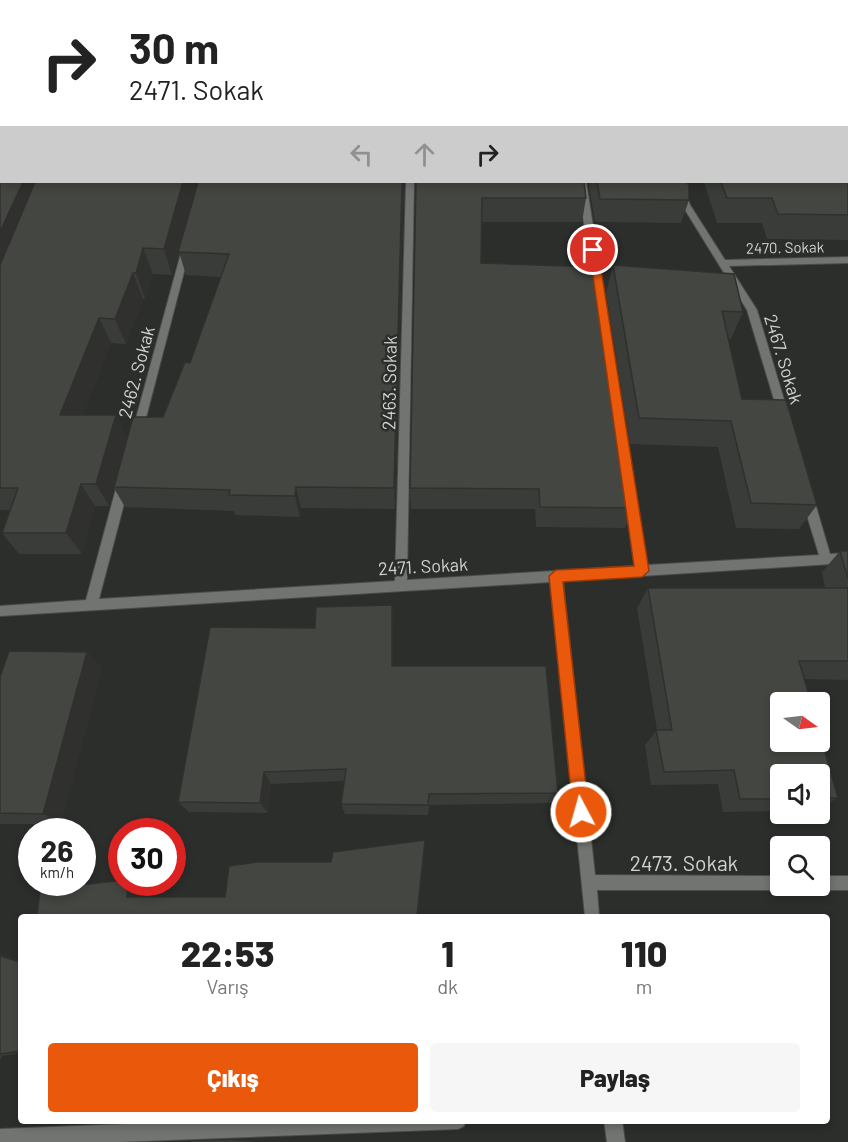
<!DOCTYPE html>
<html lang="tr">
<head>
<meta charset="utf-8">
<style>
	body { margin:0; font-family:Barlow,sans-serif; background:#f6f6f6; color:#222; height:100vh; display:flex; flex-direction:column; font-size:22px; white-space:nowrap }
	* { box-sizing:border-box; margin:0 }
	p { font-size:20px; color:#767676 }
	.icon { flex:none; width:33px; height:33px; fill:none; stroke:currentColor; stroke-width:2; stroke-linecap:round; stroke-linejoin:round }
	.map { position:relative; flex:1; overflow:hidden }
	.drawer { position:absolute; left:18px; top:914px; width:812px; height:210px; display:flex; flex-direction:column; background:#fff; border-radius:6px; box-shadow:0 3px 9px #0003 }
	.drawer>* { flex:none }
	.banner { position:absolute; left:0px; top:0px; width:849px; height:183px; box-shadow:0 3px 9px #0003; background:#fff; color:#222; overflow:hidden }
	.needle { width:39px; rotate:104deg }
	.buttons { position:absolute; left:770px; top:692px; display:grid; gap:12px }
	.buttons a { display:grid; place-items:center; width:60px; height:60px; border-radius:6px; background:#fff; box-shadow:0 3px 9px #0003; font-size:30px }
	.speed { position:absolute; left:18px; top:818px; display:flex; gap:12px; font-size:30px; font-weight:700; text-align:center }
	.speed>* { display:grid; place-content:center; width:78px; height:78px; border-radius:50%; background:#fff; box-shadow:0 3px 9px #0003; line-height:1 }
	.speed small { font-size:15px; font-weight:400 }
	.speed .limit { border:9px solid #d22; background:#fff; color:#111 }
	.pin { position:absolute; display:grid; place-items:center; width:51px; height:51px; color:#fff; margin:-26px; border:3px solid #fff; border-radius:50%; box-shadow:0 2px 6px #0007 }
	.me { position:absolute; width:66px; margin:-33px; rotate:354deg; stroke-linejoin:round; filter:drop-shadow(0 0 4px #0008) }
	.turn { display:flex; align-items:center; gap:21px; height:126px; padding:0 30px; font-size:27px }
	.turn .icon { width:78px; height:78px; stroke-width:2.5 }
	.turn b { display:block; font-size:42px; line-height:51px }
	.lanes { display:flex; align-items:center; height:57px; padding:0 30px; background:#0003; justify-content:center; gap:30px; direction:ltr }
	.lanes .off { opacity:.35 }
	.eta { display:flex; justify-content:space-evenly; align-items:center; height:102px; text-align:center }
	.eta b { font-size:36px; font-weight:800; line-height:42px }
	.button { display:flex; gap:12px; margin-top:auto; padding:12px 30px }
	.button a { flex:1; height:69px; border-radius:6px; background:#ea580c; color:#fff; font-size:24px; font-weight:800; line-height:69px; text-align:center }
	.button a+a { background:#f6f6f6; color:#222 }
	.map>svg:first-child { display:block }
</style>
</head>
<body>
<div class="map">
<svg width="848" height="1142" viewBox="0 0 848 1142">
	<rect width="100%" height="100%" fill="#2b2e2a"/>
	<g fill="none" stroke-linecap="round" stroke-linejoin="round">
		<defs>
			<path id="street" d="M 648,0 L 654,0 L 654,2 L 648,2 Z
				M 406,182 L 414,182 L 407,580 L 635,566 L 624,494 L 630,489 L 636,494 L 647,565 L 819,555 L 801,496 L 807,491 L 813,496 L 830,554 L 848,553 L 848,563 L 563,581 L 595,875 L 780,876 L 780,885 L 787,885 L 785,888 L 780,890 L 597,890 L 599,916 L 585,916 L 551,582 L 0,616 L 0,606 L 86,600 L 118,481 L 124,477 L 130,481 L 99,599 L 395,581 Z
				M 578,182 L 586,182 L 602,281 L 597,284 L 592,281 Z
				M 674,182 L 682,182 L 690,205 L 725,260 L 848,257 L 848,263 L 729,266 L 757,310 L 788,413 L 787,416 L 779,416 L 778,413 L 747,310 L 682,205 Z
				M 186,246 L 190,249 L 142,433 L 137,437 L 132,433 L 182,249 Z
				M 819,876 L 848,876 L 848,890 L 819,890 L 814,888 L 812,885 L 819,885 Z
				M 226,1120 L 466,1120 L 464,1126 L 458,1129 L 118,1142 L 0,1142 L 0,1129 Z
				M 604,1120 L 622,1120 L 625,1142 L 607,1142 Z"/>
		</defs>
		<use href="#street" stroke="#494c48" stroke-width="2"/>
		<use href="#street" fill="#727472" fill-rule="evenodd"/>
	</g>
	<path fill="#3a3c39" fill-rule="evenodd" d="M 0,0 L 2,2 L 2,182 L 196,182 L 197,185 L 198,182 L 406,182 L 404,182 L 395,509 L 301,508 L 300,517 L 236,515 L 234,511 L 125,507 L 114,488 L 109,506 L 95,506 L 82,554 L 19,554 L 2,533 L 10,510 L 0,510 ZM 179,252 L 186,275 L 221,277 L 190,363 L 163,417 L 127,438 L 116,415 L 83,415 L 111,343 L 126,344 L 143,299 L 145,299 L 153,274 L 172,275 Z
		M 848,66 L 848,240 L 767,239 L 762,223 L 717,223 L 704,182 L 848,182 Z
		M 416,182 L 586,198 L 582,222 L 482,222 L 481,263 L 633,508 L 625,528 L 536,527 L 535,509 L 411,509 L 410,488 Z
		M 590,182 L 687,182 L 689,200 L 681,223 L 595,222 L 589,186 Z
		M 613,265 L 743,312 L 731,339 L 728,339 L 742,399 L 817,505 L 799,529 L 736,528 L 718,447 L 630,444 L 606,293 Z
		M 840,551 L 848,551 L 848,680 L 804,679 L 838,798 L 819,809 L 819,774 L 780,774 L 780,811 L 723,812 L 718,784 L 651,785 L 645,745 L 657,730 L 637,608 L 648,588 L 825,588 L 822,572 Z
		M 392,605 L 393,622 L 393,666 L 558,793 L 552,803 L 429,805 L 428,815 L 345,814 L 341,804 L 344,781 L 271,784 L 268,813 L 189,812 L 178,802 L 315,628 Z
		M 87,652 L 102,668 L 61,824 L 0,824 L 0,677 Z
		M 0,954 L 21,960 L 21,1053 L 2,1056 L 0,1060 Z
		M 228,1140 L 260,1142 L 190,1142 L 192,1141 Z"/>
	<path fill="#30312e" d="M 23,182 L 46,182 L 0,289 L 0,232 Z
		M 183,182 L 196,182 L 197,185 L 172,275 L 164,249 Z
		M 402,182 L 406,182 L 404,182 L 395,509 L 394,488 Z
		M 143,248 L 153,274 L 145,299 L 136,273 Z
		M 133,273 L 143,299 L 126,344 L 115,319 Z
		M 99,318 L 111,343 L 74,438 L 60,415 Z
		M 116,415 L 128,439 L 109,506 L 96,484 Z
		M 81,484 L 95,506 L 82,554 L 66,533 Z
		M 296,487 L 301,508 L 300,517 L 295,496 Z
		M 392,605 L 393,622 L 393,681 L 392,666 Z
		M 87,652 L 102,668 L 61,824 L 43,814 Z
		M 264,772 L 271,784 L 268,813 L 260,803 Z
		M 425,840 L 418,916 L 417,916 Z
		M 128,882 L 135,882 L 143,886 L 142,904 L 127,897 Z
		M 0,954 L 21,960 L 21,962 L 0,956 Z"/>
	<path fill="#444642" stroke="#30312e" stroke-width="1.5" d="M 0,0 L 635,0 L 635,2 L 2,2 L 2,182 L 23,182 L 0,232 Z
		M 848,66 L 848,215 L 778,214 L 772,198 L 727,198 L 721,182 L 848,182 Z
		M 35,182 L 183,182 L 164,249 L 143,248 L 136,273 L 133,273 L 115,319 L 99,318 L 60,415 L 116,415 L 96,484 L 81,484 L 66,533 L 2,533 L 18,488 L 0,488 L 0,265 Z
		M 198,182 L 402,182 L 394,488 L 296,487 L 295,496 L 229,495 L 230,490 L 114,487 L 133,417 L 163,417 L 185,362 L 190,363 L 229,254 L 178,252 Z
		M 416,182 L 584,182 L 586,198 L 482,198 L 481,263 L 597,267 L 633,508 L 540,507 L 539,489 L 410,488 Z
		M 597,182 L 687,182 L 689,186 L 689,200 L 600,199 Z
		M 613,265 L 734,274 L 743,312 L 722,311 L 742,399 L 786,400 L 817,505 L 751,503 L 731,421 L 639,418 Z
		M 840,551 L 848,551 L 848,579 Z
		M 648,588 L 848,588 L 848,661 L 799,661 L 811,702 L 780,702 L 780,741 L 819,741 L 819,731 L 838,798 L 819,798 L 819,774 L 780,774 L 780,799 L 740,799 L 734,770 L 664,772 L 656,730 L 672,730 Z
		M 392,605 L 392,666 L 546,666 L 558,793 L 429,794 L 428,805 L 341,804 L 346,769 L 264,772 L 260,803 L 178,802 L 210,627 L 315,628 L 316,607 Z
		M 9,651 L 87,652 L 43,814 L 0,813 L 0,677 Z
		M 425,840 L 417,916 L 37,916 L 40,890 L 122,880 L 122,882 L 128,882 L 127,897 L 225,897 L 229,866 L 258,862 L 331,862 L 333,852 Z
		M 0,956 L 21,962 L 21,1051 L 0,1054 Z"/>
	<path fill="#ea580c" stroke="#983908" stroke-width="1.5" d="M 589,248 L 598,250 L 649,571 L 642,577 L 563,582 L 589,812 L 586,817 L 581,820 L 575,817 L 573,812 L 549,576 L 556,570 L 634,566 Z"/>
	<g text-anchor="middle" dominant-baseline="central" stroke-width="5" stroke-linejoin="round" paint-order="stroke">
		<g font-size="15" fill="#d1d3d0" stroke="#2b2e2a">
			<text transform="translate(785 247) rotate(-1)">2470. Sokak</text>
		</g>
		<g font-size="18" fill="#d1d3d0" stroke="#2b2e2a">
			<text transform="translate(784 359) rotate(73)">2467. Sokak</text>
			<text transform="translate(136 372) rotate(-75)">2462. Sokak</text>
			<text transform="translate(389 383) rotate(-89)">2463. Sokak</text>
			<text transform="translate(423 566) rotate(-3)">2471. Sokak</text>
		</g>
		<g font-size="21" fill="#d1d3d0" stroke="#2b2e2a">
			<text x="684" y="862">2473. Sokak</text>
		</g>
	</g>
</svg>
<div class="buttons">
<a><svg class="needle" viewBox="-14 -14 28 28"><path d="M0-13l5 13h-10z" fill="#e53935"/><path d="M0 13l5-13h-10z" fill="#767676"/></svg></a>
<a><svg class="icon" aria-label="sound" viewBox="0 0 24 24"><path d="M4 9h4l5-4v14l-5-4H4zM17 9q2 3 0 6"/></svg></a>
<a><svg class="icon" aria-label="search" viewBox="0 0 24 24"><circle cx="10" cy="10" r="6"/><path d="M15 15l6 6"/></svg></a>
</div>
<div class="speed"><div>26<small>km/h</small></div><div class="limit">30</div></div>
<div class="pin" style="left:593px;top:250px;background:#d93025"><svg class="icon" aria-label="arrive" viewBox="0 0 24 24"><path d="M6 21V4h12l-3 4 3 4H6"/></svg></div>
<svg class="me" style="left:581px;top:812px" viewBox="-20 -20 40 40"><circle r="17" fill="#ea580c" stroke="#fff" stroke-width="3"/><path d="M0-11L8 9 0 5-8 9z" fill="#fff"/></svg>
<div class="banner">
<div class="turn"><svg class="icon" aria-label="right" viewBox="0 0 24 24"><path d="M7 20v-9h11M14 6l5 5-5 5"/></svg><div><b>30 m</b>2471. Sokak</div></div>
<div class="lanes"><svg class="icon off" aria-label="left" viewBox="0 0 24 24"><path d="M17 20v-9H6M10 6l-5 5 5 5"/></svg><svg class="icon off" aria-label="ahead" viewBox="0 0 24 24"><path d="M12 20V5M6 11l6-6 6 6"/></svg><svg class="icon" aria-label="right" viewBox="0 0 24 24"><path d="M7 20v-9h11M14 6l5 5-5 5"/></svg></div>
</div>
<section class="drawer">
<div class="eta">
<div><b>22:53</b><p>Varış</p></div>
<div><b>1</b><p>dk</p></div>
<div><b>110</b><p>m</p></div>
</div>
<div class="button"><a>Çıkış</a><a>Paylaş</a></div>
</section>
</div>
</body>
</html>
